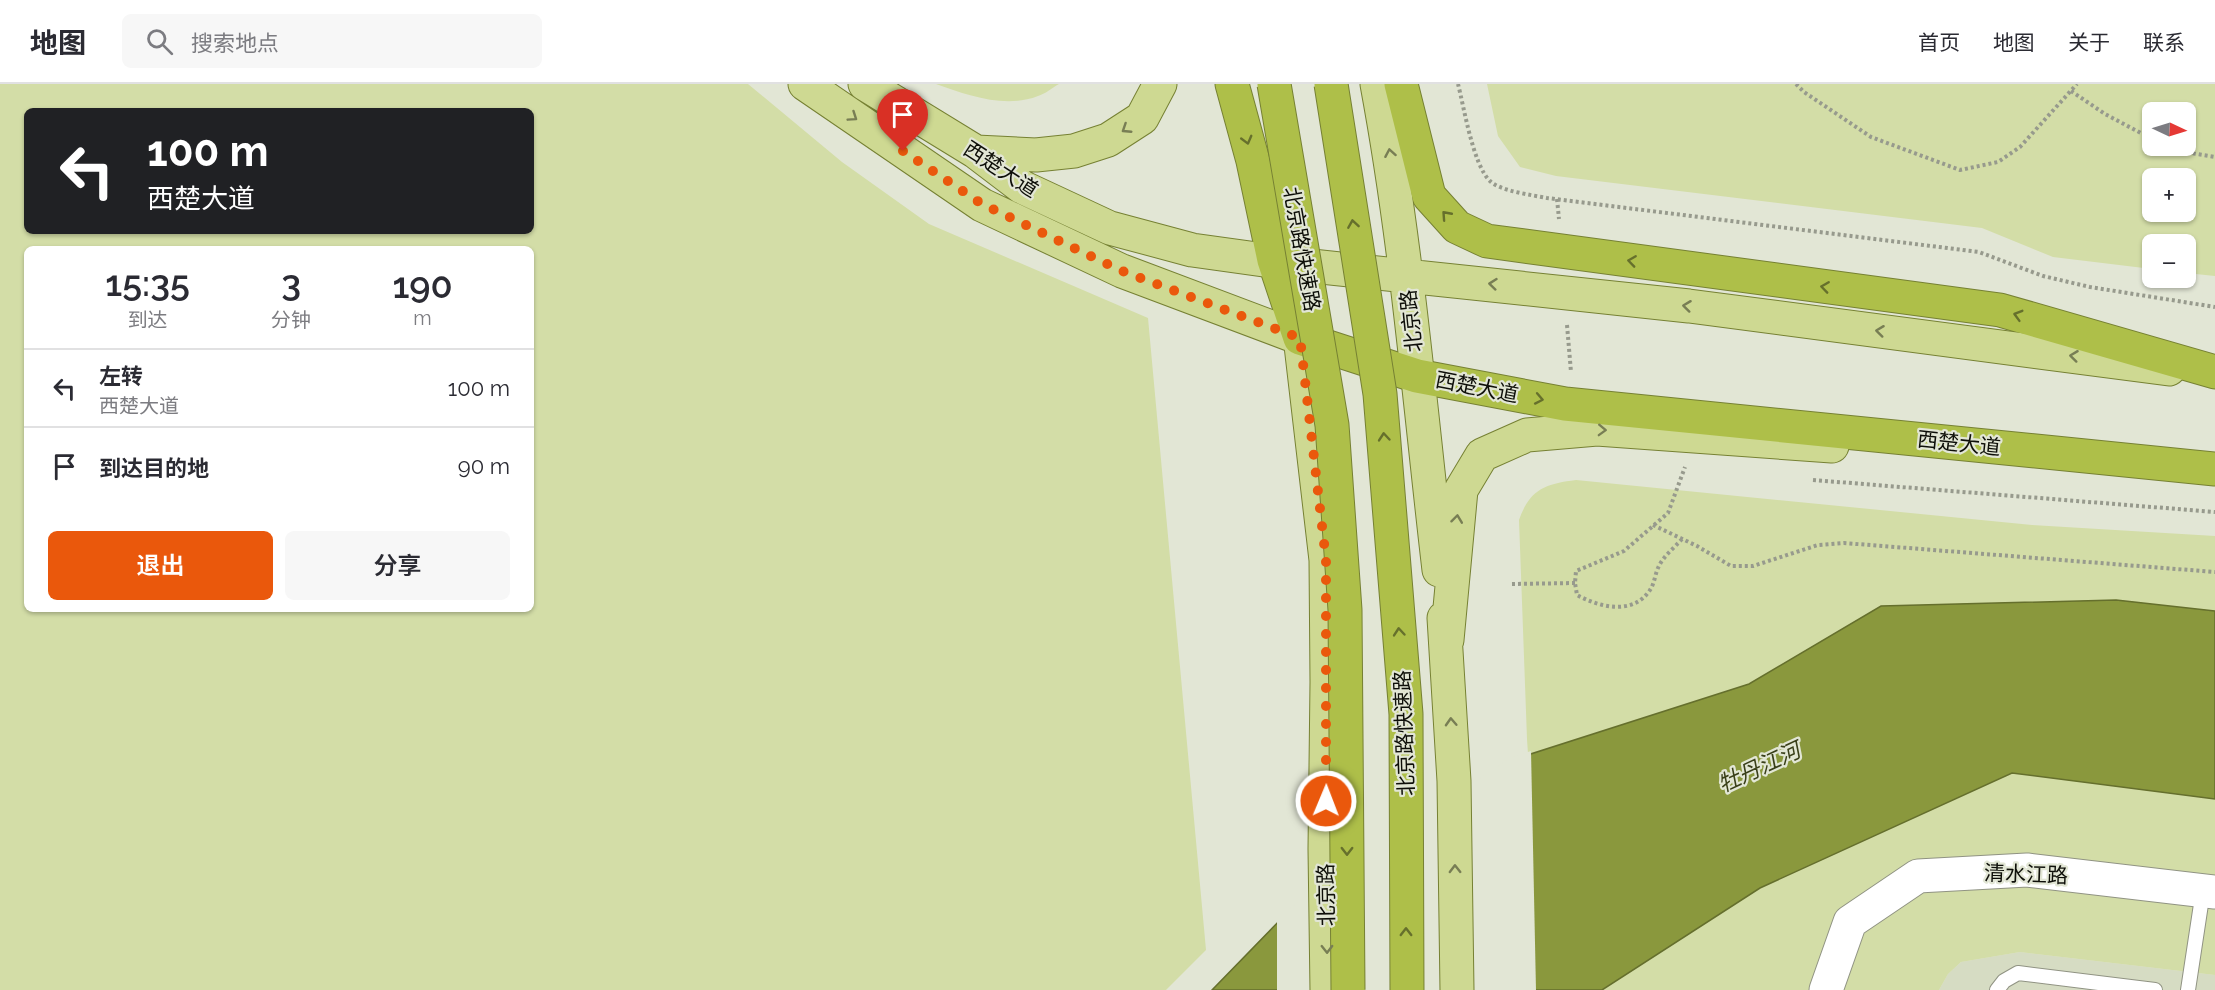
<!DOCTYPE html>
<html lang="zh">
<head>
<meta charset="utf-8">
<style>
	body { margin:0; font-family:Raleway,"Noto Sans SC",sans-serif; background:#f7f7f7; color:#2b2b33; height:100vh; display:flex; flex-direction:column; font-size:22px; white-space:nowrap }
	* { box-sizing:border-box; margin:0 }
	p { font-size:20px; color:#7c7c81 }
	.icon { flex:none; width:33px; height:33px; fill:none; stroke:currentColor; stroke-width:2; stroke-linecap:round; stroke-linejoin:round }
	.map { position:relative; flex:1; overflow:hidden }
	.drawer { position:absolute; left:24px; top:162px; width:510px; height:366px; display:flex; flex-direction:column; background:#fff; border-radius:9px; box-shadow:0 2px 4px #0004 }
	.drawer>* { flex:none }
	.top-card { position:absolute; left:24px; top:24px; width:510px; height:126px; border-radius:9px; box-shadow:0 2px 4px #0004; background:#202124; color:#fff; overflow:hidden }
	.needle { width:39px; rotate:94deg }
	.controls { position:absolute; left:2142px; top:18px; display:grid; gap:12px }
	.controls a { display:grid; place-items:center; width:54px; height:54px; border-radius:9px; background:#fff; box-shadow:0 2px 4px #0004; font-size:30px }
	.pin { position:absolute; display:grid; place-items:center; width:51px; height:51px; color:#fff; margin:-62px -26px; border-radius:50% 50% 50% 0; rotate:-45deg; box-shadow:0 0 6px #0007 }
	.pin .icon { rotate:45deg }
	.me { position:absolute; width:66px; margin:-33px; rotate:1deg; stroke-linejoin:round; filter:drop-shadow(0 0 4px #0008) }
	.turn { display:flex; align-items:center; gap:21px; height:126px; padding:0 24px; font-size:27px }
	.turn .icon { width:78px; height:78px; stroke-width:2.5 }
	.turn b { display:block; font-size:42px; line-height:51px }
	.eta { display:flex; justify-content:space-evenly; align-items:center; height:102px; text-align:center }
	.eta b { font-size:36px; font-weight:600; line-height:42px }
	.action { display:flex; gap:12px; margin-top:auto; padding:12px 24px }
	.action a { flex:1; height:69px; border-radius:9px; background:#ea580c; color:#fff; font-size:24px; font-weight:600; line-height:69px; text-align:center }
	.action a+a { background:#f7f7f7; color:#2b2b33 }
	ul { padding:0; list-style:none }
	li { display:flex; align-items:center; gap:18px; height:78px; padding:0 24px; border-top:2px solid #e1e1e2 }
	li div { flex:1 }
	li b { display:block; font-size:22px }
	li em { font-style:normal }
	header { display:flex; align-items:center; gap:36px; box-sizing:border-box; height:84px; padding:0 30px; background:#fff; border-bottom:2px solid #e1e1e2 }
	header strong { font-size:28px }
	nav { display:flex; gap:33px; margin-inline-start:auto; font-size:21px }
	.search { width:420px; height:54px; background:#f7f7f7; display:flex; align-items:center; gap:15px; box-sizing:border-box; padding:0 21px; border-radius:9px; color:#7c7c81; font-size:22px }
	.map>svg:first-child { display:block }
</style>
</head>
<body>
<header>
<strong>地图</strong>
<div class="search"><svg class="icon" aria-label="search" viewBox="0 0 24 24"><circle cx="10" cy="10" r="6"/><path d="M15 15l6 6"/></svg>搜索地点</div>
<nav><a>首页</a><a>地图</a><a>关于</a><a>联系</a></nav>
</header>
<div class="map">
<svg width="2215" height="906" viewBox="0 0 2215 906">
	<rect width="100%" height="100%" fill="#e2e6d5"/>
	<path fill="#d6dcc3" d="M 2020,868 L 2215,891 L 2215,906 L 1939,906 L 1948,890 L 1961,878 Z"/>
	<path fill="#d3dda7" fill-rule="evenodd" d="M 0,0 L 748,0 L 842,78 L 929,140 L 1148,234 L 1206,866 L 1166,906 L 0,906 ZM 27,27 L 531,27 L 531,147 L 27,147 ZM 27,165 L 531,165 L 531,525 L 27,525 Z
		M 936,0 L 1059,0 C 1052,4 1045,10 1038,12 C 1005,25 967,11 936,0 Z
		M 1487,0 L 2215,0 L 2215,192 L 2186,189 L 2186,160 L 2152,160 L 2152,185 L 2053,173 L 1982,144 L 1556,92 L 1520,83 L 1498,52 ZM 2152,28 L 2186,28 L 2186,62 L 2152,62 ZM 2186,94 L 2186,128 L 2152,128 L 2152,94 Z
		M 1576,396 L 2032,441 L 2215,452 L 2215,891 L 2020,868 L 1961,878 L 1948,890 L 1939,906 L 1544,906 L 1527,655 L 1519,436 C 1530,405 1545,400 1576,396 Z"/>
	<path fill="#8a983d" stroke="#656f2d" stroke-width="1.5" d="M 2116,516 L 2215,527 L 2215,715 L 2012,689 L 1760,804 L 1602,906 L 1212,906 L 1285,831 L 1512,676 L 1749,600 L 1881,522 Z"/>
	<path fill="#e2e6d5" d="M 1531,667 L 1536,906 L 1277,906 L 1277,835 L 1283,829 L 1510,674 Z"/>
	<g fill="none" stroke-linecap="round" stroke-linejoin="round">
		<defs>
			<path id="lane" d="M 1997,906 L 2004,897 L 2018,889 L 2155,906
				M 2188,906 L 2203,807"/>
			<path id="secondary" d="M 1826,906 L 1850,838 L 1918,792 L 2027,786 L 2215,808"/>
			<path id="primary" d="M 805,0 L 982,121 L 1122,187 L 1300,254
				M 865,0 L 976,68 L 1022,103 L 1110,144 L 1192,166 L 1293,180 L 1689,222 L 2169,285
				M 1377,0 C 1407,161 1420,324 1439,486
				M 976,68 L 1036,71 L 1074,67 L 1108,56 L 1142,34 L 1160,0
				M 1297,227 L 1326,476 L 1327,598 L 1325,765 L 1327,906
				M 1444,534 L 1454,697 L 1457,906
				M 1447,556 L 1461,406 L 1482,371 L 1527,351 L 1597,345 L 1832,362"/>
			<path id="highway" d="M 1232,0 L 1253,77 L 1274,176 L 1300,254 L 1417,292 L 1565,320 L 2215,385
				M 1401,0 L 1429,112 L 1457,143 L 1487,157 L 2000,226 L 2215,288"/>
		</defs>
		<use href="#lane" stroke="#909383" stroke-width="16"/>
		<use href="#secondary" stroke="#909383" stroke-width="35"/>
		<use href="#primary" stroke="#768133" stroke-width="35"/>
		<use href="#highway" stroke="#768133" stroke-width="35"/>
		<path stroke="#979a8d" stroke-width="4" stroke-dasharray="3 3" stroke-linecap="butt" d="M 1458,0 C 1464,23 1473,81 1490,97 C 1500,107 1532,111 1547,114 L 1979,168 L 2043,192 L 2090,203 L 2215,223
			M 1796,0 L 1804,8 L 1871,53 L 1960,86 L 1998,78 L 2020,63 L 2077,0
			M 2071,7 L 2105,30 L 2152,55
			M 2164,62 L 2172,66 L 2215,73
			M 1557,115 L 1559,135
			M 1567,241 L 1571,288
			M 1813,396 L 2215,428
			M 1653,441 L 1697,462 L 1731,482 L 1753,482 L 1818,461 L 1844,459 L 2215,488
			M 1682,455 C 1675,463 1665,471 1660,480 C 1655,488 1655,499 1650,506 C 1633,532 1599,523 1577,511 L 1575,499 L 1576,487 L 1624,467 L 1668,429 L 1685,383
			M 1512,500 L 1575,499"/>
		<use href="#lane" stroke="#fff" stroke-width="14"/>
		<use href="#secondary" stroke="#fff" stroke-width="33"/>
		<use href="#primary" stroke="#ced992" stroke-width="33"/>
		<use href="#highway" stroke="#aebf49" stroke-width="33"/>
		<defs>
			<path id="highway-bridge" d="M 1274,0 L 1332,341 L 1345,526 L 1348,906
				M 1331,0 L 1380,310 L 1406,630 L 1407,906"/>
		</defs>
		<use href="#highway-bridge" stroke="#768133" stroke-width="35" stroke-linecap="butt"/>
		<use href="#highway-bridge" stroke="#aebf49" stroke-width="33"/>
	</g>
	<defs><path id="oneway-chevron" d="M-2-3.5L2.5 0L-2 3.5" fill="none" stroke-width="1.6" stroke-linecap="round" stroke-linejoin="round" transform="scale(1.5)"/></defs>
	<g stroke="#787e54">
		<use href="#oneway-chevron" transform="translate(853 33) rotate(34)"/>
		<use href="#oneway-chevron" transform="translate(1126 45) rotate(147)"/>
		<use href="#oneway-chevron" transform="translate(1390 69) rotate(-100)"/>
		<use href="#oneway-chevron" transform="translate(1493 200) rotate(-174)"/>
		<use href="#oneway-chevron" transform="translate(1687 222) rotate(-173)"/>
		<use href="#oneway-chevron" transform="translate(1880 247) rotate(-173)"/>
		<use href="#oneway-chevron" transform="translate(2074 272) rotate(-173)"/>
		<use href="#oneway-chevron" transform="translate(1602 346) rotate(2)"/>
		<use href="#oneway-chevron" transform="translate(1457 435) rotate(-83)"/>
		<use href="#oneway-chevron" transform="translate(1451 638) rotate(-93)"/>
		<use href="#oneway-chevron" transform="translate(1455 785) rotate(-91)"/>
		<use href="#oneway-chevron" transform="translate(1327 865) rotate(89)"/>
	</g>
	<g stroke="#66702c">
		<use href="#oneway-chevron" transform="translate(1247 56) rotate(75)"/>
		<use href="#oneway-chevron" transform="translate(1446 131) rotate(-132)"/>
		<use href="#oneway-chevron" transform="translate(1353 140) rotate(-99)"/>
		<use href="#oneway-chevron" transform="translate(1632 177) rotate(-172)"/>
		<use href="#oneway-chevron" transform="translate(1825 203) rotate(-172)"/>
		<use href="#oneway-chevron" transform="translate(2018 231) rotate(-164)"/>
		<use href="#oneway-chevron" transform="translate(1539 315) rotate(11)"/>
		<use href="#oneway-chevron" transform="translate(1384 353) rotate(-95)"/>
		<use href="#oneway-chevron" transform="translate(1399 548) rotate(-95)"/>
		<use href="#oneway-chevron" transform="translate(1347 767) rotate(90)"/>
		<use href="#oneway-chevron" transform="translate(1406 848) rotate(-90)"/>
	</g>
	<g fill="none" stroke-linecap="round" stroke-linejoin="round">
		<path stroke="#ea580c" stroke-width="10" stroke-dasharray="0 18" d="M 903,67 L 982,120 L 1122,187 L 1300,254 L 1326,476 L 1326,717"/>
	</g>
	<g text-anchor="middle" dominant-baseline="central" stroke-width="4.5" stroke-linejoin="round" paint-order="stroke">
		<g font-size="21" fill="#0e0f09" stroke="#e2e6d5">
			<text transform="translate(1001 85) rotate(33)">西楚大道</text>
			<text transform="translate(1302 165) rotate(80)">北京路快速路</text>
			<text transform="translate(1411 237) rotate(-96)">北京路</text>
			<text transform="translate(1477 303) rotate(11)">西楚大道</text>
			<text transform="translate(1959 359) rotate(6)">西楚大道</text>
			<text transform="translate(1404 649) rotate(-92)">北京路快速路</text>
			<text transform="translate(2026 790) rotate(2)">清水江路</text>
			<text transform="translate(1326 811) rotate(-91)">北京路</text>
		</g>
		<g font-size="22" font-style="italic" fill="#393f19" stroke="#e2e6d5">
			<text transform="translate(1759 683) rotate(-25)">牡丹江河</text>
		</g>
	</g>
</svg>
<div class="controls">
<a><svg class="needle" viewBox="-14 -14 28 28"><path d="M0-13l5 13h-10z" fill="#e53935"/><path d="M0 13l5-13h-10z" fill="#7c7c81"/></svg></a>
<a>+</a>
<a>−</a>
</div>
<div class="pin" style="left:903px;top:67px;background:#d93025"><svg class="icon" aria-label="arrive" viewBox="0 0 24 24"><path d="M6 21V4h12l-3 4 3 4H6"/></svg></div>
<svg class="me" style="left:1326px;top:717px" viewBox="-20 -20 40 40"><circle r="17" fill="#ea580c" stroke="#fff" stroke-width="3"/><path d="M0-11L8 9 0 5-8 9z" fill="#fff"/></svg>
<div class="top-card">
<div class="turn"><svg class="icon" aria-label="left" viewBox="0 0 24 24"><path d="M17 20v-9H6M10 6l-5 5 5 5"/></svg><div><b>100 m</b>西楚大道</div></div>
</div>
<section class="drawer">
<div class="eta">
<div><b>15:35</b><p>到达</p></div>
<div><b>3</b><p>分钟</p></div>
<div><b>190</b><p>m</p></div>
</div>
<ul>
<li><svg class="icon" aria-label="left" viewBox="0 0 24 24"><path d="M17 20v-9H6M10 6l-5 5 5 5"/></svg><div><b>左转</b><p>西楚大道</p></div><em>100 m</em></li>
<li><svg class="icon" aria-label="arrive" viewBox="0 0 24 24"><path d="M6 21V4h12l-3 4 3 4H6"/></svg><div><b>到达目的地</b></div><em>90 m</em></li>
</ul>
<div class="action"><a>退出</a><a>分享</a></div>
</section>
</div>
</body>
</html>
